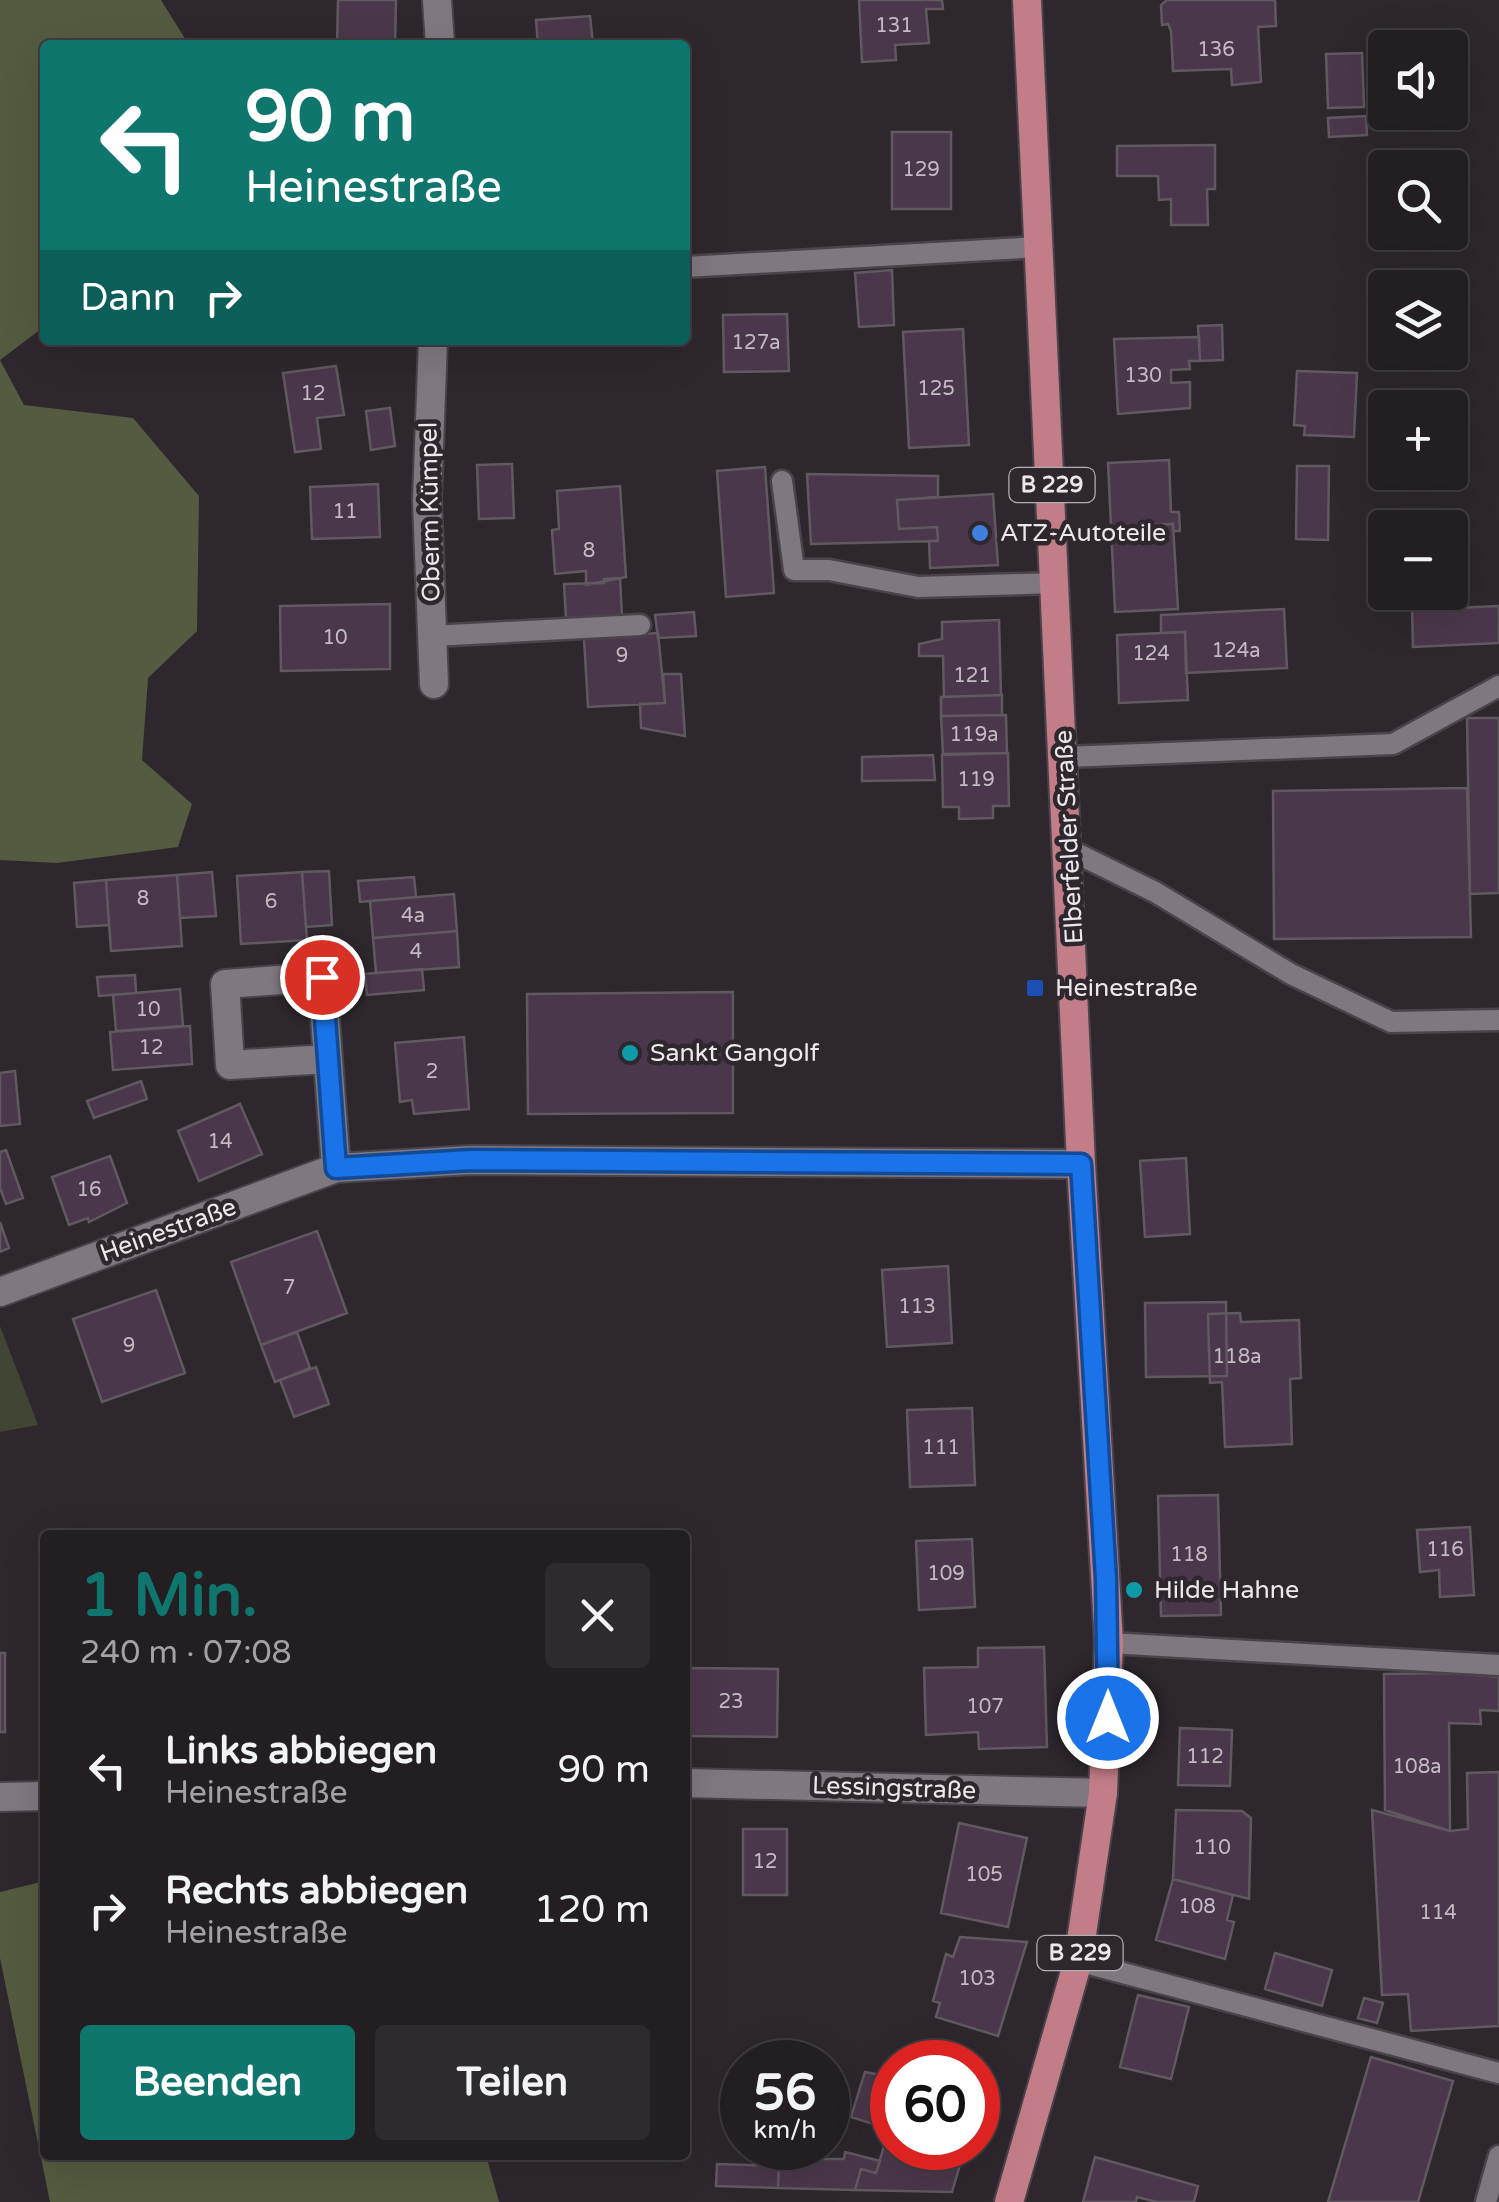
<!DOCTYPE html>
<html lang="de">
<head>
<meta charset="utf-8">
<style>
	body { margin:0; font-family:"Varela Round",sans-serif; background:#2e2b2f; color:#f1f3f6; height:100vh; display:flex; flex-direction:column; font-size:38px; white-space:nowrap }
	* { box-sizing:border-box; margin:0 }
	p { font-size:32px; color:#a2a2a5 }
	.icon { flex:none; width:55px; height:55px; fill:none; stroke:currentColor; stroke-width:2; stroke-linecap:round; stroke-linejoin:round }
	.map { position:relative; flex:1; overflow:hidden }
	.panel { position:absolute; left:40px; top:1530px; width:650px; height:630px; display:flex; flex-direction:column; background:#221e22; border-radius:10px; box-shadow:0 10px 40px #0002,0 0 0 2px #3f3c40 }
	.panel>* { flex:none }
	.guide { position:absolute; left:40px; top:40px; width:650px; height:305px; border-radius:10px; box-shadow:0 10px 40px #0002,0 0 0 2px #3f3c40; background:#0f766e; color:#fff; overflow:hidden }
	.buttons { position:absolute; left:1368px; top:30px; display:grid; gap:20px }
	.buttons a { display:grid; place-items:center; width:100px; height:100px; border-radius:10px; background:#221e22; box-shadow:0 10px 40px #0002,0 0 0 2px #3f3c40; font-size:50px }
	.speed { position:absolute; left:720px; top:2040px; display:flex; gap:20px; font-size:50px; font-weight:700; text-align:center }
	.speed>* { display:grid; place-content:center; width:130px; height:130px; border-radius:50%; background:#221e22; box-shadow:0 10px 40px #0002,0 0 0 2px #3f3c40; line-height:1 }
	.speed small { font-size:25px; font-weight:400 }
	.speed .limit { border:15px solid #d22; background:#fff; color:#111 }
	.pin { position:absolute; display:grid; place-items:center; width:85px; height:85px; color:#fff; margin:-42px; border:5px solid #fff; border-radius:50%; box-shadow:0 2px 10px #0007 }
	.me { position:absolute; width:110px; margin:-55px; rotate:0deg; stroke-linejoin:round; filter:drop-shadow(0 0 8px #0008) }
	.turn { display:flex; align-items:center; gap:35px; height:210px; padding:0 40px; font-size:45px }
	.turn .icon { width:130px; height:130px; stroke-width:2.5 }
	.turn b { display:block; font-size:70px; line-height:85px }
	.then { display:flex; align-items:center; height:95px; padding:0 40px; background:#0003; gap:20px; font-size:38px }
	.round { display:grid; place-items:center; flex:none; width:105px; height:105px; border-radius:10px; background:#2e2b2f }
	.overview { display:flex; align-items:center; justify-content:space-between; height:170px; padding:0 40px }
	h1 { font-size:60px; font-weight:700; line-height:75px; color:#0f766e }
	.primary-button { display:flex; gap:20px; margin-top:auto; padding:20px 40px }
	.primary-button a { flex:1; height:115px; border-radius:10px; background:#0f766e; color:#fff; font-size:40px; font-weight:700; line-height:115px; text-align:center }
	.primary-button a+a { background:#2e2b2f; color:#f1f3f6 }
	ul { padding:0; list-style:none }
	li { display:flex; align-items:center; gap:30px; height:140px; padding:0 40px }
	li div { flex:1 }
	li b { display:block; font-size:38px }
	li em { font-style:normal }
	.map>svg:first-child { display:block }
</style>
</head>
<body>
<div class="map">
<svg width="1499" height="2202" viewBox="0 0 1499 2202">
	<rect width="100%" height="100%" fill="#2e282e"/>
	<path fill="#404534" d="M 0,1326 L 38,1425 L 0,1432 Z"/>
	<path fill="#545b40" d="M 0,0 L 161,0 L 189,45 L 45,45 L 45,326 L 0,360 L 24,405 L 133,418 L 199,496 L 197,631 L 148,678 L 142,760 L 192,804 L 178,847 L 57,863 L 0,860 Z
		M 45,1881 L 45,2155 L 486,2155 L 499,2202 L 50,2202 L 0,1958 L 0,1892 Z"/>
	<path fill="#4b374b" stroke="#605960" stroke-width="2.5" d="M 338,0 L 396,0 L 395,45 L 337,45 Z
		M 859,0 L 942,0 L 943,9 L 926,9 L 929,43 L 895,45 L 896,60 L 862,62 Z
		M 1167,0 L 1275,0 L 1276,26 L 1258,27 L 1261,82 L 1232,85 L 1231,69 L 1173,71 L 1171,31 L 1168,24 L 1162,25 L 1161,5 Z
		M 590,16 L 593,45 L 538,45 L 536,20 Z
		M 1362,53 L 1364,107 L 1328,108 L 1326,54 Z
		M 1366,116 L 1367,135 L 1329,137 L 1328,118 Z
		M 892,132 L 951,132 L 951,209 L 892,209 Z
		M 1215,145 L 1215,189 L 1207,189 L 1208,225 L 1171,225 L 1171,199 L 1159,200 L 1158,176 L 1117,176 L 1117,146 Z
		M 892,270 L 894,325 L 859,327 L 855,273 Z
		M 787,314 L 789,371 L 724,372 L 723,315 Z
		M 1222,325 L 1223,360 L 1200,361 L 1198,326 Z
		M 963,329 L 969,445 L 909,448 L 903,332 Z
		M 1199,337 L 1200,361 L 1189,361 L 1190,369 L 1171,370 L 1171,383 L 1190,382 L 1190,408 L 1118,414 L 1114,339 Z
		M 336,366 L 344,415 L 317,418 L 321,449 L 295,452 L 283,373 Z
		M 1297,371 L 1357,373 L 1354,437 L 1304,435 L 1305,426 L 1294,425 Z
		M 390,408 L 395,446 L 371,450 L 366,411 Z
		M 1169,460 L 1171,512 L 1179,512 L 1180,531 L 1173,531 L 1173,524 L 1111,526 L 1108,463 Z
		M 512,464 L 514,518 L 479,519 L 477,465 Z
		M 1297,466 L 1329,466 L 1328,540 L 1296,539 Z
		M 765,467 L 774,593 L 726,597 L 717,471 Z
		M 807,474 L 938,476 L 938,497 L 897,500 L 899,529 L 937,527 L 938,541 L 811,544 Z
		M 378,484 L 380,537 L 312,539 L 310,487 Z
		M 620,486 L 626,577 L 586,585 L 586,571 L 555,574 L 552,530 L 559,529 L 557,491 Z
		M 993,494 L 998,565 L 930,568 L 929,541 L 938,541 L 937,527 L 899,529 L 897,500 Z
		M 1173,524 L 1178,609 L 1115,612 L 1111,526 Z
		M 620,578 L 622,616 L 566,619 L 564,584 L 604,583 L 604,579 Z
		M 390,604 L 390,669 L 281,671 L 280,606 Z
		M 1499,606 L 1499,643 L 1413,647 L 1412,610 Z
		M 1284,609 L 1287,668 L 1186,673 L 1185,632 L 1161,633 L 1161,615 Z
		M 694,612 L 696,636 L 658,638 L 655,615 Z
		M 999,620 L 1001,695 L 944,697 L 943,656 L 919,656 L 919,644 L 942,639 L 942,622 Z
		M 1185,632 L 1188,700 L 1119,703 L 1117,635 Z
		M 658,633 L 665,703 L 588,707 L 584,638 Z
		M 663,674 L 681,674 L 685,736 L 641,728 L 640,704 L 665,703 Z
		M 1002,695 L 1002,715 L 941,716 L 941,697 Z
		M 1006,715 L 1007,753 L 943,754 L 941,716 Z
		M 1467,718 L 1499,718 L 1499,893 L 1470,894 Z
		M 1008,753 L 1009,806 L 993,806 L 993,818 L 959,819 L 959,807 L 943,807 L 942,755 Z
		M 933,755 L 935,780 L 862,781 L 862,757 Z
		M 1467,788 L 1471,937 L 1274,939 L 1273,791 Z
		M 329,871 L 332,925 L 306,927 L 302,872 Z
		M 212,872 L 216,916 L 180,918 L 177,875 Z
		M 302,872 L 307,940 L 241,944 L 237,876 Z
		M 177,875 L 182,946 L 111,951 L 106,880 Z
		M 414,877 L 416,897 L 360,902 L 358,881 Z
		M 106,880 L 109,925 L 77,927 L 74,883 Z
		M 454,894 L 457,931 L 373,938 L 370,901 Z
		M 457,931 L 459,967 L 376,973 L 373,938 Z
		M 422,969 L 424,990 L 367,995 L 365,974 Z
		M 135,975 L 136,993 L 99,996 L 97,977 Z
		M 180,989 L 183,1026 L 116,1031 L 113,995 Z
		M 733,992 L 733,1113 L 528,1114 L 527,994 Z
		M 190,1026 L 192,1064 L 113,1070 L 110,1032 Z
		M 464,1037 L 469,1109 L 414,1114 L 412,1100 L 400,1102 L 395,1043 Z
		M 15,1071 L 20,1124 L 0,1126 L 0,1073 Z
		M 141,1081 L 147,1099 L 94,1118 L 87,1101 Z
		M 240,1104 L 262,1154 L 199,1181 L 178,1131 Z
		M 6,1150 L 23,1198 L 6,1204 L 0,1188 L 0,1152 Z
		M 110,1156 L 127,1203 L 89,1222 L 88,1218 L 69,1225 L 52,1177 Z
		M 1186,1158 L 1190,1234 L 1145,1237 L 1140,1161 Z
		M 0,1222 L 9,1248 L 0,1252 Z
		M 317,1231 L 347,1313 L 261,1345 L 231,1262 Z
		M 948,1266 L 952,1343 L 887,1347 L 882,1270 Z
		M 156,1290 L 185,1373 L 102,1402 L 73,1319 Z
		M 1226,1302 L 1227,1376 L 1146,1377 L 1145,1303 Z
		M 1240,1313 L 1241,1322 L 1299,1320 L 1301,1378 L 1290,1379 L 1292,1444 L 1225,1447 L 1222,1382 L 1210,1383 L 1208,1314 Z
		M 297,1332 L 310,1368 L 275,1382 L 261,1345 Z
		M 316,1367 L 329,1404 L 294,1417 L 280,1380 Z
		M 972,1408 L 975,1485 L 910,1487 L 907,1410 Z
		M 1218,1495 L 1221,1615 L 1161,1616 L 1158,1496 Z
		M 1470,1527 L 1474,1595 L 1440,1597 L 1439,1570 L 1420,1572 L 1417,1530 Z
		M 972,1539 L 975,1607 L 919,1610 L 916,1541 Z
		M 1044,1647 L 1047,1747 L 979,1749 L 978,1732 L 926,1735 L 924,1668 L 978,1667 L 978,1648 Z
		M 0,1653 L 5,1653 L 5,1732 L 0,1732 Z
		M 685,1668 L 778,1669 L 777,1737 L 685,1736 Z
		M 1455,1673 L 1499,1677 L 1499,1711 L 1480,1710 L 1481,1724 L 1449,1723 L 1450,1831 L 1385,1810 L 1384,1674 Z
		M 1180,1728 L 1232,1730 L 1230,1786 L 1178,1785 Z
		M 1499,1772 L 1499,2026 L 1411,2031 L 1408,1994 L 1382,1995 L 1372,1810 L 1450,1831 L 1468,1829 L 1467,1773 Z
		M 1176,1810 L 1242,1811 L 1251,1818 L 1249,1899 L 1173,1879 Z
		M 959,1823 L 1027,1838 L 1008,1927 L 941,1913 Z
		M 743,1829 L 787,1829 L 787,1895 L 743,1895 Z
		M 1173,1879 L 1233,1895 L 1227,1920 L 1234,1922 L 1225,1959 L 1156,1940 Z
		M 960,1937 L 1027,1942 L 998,2036 L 936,2017 L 940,2003 L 933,2001 L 946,1954 L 953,1957 Z
		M 1275,1953 L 1332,1970 L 1322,2006 L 1265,1989 Z
		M 1138,1995 L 1189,2007 L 1171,2079 L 1120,2067 Z
		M 1364,1998 L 1383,2003 L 1377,2023 L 1358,2018 Z
		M 1371,2057 L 1453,2081 L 1418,2202 L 1328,2202 Z
		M 865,2072 L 892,2077 L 892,2148 L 965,2148 L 952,2192 L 855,2190 L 861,2169 L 876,2173 L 889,2129 L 851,2117 Z
		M 845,2152 L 880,2161 L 876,2173 L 861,2169 L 855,2190 L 778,2188 L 779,2159 L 844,2159 Z
		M 1095,2157 L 1198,2186 L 1194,2202 L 1157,2202 L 1137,2197 L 1136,2202 L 1083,2202 Z
		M 717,2164 L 779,2166 L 778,2188 L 716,2186 Z"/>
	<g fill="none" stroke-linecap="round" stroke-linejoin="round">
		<defs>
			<path id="service" d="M 685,267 L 1039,247
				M 782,481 L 794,570 L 829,570 L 918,587 L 1057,583
				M 432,636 L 640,625
				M 1066,757 L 1393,744 L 1499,686
				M 1070,850 L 1155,892 L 1291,974 L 1391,1022 L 1499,1020
				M 1109,1643 L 1499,1665
				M 1078,1961 L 1499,2073
				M 1486,2202 L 1499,2156"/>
			<path id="minor" d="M 437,0 L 440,45
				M 433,340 L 427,500 L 434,684
				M 327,1059 L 230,1065 L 225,984 L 322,977 L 336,1168
				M 0,1292 L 336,1168 L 471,1160 L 1081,1164
				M 685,1783 L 1103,1793
				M 0,1797 L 45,1796"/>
			<path id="primary" d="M 1009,2202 L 1078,1961 L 1103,1793 L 1109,1643 L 1081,1164 L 1027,0"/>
		</defs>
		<use href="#service" stroke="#494449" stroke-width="25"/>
		<use href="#minor" stroke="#494449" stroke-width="32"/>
		<use href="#primary" stroke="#494449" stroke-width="32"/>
		<use href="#service" stroke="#807880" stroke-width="20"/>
		<use href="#minor" stroke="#807880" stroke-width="28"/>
		<use href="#primary" stroke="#c37d89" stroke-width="28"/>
	</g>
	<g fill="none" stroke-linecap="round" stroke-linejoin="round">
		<defs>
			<path id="route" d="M 322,977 L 336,1168 L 471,1160 L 1081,1164 L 1106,1579 L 1108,1718"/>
		</defs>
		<use href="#route" stroke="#114b97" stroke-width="25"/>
		<use href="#route" stroke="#1a73e8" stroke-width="18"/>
	</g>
	<circle fill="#3f7fe0" stroke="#2e282e" stroke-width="4" cx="980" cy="533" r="10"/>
	<rect fill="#1a4fb4" stroke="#2e282e" stroke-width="4" x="1025" y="978" width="20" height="20" rx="5"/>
	<g fill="#0f9aa8" stroke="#2e282e" stroke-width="4">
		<circle cx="630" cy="1053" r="10"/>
		<circle cx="1134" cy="1590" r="10"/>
	</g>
	<g text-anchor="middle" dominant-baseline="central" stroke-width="9" stroke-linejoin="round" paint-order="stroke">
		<g font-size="20" fill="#c3bbc3">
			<text x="894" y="26">131</text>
			<text x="1216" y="50">136</text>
			<text x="921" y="170">129</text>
			<text x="756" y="343">127a</text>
			<text x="1143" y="376">130</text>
			<text x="936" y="389">125</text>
			<text x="313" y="394">12</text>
			<text x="345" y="512">11</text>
			<text x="589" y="551">8</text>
			<text x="335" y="638">10</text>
			<text x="1236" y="651">124a</text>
			<text x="1151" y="654">124</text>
			<text x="622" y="656">9</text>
			<text x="972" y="676">121</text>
			<text x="974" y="735">119a</text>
			<text x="976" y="780">119</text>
			<text x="143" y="899">8</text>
			<text x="271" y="902">6</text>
			<text x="413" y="916">4a</text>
			<text x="416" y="952">4</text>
			<text x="148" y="1010">10</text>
			<text x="151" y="1048">12</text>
			<text x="432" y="1072">2</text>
			<text x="220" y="1142">14</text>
			<text x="89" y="1190">16</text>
			<text x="289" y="1288">7</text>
			<text x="917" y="1307">113</text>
			<text x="129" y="1346">9</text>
			<text x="1237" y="1357">118a</text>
			<text x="941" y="1448">111</text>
			<text x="1445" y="1550">116</text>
			<text x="1189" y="1555">118</text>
			<text x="946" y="1574">109</text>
			<text x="731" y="1702">23</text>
			<text x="985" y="1707">107</text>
			<text x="1205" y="1757">112</text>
			<text x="1417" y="1767">108a</text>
			<text x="1212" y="1848">110</text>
			<text x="765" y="1862">12</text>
			<text x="984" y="1875">105</text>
			<text x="1197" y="1907">108</text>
			<text x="1438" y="1913">114</text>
			<text x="977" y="1979">103</text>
		</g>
		<g fill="#2e282e" stroke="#b2aeb2" stroke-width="2.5">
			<rect x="1009.5" y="468" width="85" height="34" rx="8"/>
			<rect x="1037.5" y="1936" width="85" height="34" rx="8"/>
		</g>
		<g font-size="22" font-weight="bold" fill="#ebe7eb">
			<text x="1052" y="485">B 229</text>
			<text x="1080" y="1953">B 229</text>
		</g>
		<g font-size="25" fill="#ebe7eb" stroke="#2e282e">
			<text transform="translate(430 512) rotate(-91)">Oberm Kümpel</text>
			<text transform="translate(1069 837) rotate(-93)">Elberfelder Straße</text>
			<text transform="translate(168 1230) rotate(-20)">Heinestraße</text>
			<text transform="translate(894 1788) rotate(2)">Lessingstraße</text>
		</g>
		<g font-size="25" fill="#ebe7eb" stroke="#2e282e" text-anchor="start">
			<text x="1000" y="533">ATZ-Autoteile</text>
			<text x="1055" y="988">Heinestraße</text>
			<text x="650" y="1053">Sankt Gangolf</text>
			<text x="1154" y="1590">Hilde Hahne</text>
		</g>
	</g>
</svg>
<div class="buttons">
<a><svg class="icon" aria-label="sound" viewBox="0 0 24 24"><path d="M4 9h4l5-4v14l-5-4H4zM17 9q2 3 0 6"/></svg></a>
<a><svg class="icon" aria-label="search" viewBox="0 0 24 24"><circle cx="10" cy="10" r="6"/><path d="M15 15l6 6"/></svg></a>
<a><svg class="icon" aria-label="layers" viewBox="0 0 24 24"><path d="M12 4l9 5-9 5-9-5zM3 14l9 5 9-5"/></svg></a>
<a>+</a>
<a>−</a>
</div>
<div class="speed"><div>56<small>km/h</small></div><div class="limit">60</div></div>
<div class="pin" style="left:322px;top:977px;background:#d93025"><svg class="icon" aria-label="arrive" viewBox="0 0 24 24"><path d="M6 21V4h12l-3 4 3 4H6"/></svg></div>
<svg class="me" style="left:1108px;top:1718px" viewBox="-20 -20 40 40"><circle r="17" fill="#1a73e8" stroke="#fff" stroke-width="3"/><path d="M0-11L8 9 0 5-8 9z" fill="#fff"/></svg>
<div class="guide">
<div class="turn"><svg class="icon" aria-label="left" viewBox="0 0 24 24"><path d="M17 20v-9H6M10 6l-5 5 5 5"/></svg><div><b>90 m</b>Heinestraße</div></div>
<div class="then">Dann<svg class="icon" aria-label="right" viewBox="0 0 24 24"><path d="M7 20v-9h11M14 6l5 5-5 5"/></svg></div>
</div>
<section class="panel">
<div class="overview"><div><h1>1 Min.</h1><p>240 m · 07:08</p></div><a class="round"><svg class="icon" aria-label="close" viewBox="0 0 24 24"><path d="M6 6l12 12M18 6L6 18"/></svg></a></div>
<ul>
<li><svg class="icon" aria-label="left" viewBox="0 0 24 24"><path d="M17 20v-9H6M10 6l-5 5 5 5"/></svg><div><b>Links abbiegen</b><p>Heinestraße</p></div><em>90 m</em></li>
<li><svg class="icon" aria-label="right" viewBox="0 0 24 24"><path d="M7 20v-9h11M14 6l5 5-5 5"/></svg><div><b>Rechts abbiegen</b><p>Heinestraße</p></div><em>120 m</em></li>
</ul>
<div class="primary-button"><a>Beenden</a><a>Teilen</a></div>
</section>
</div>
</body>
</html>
